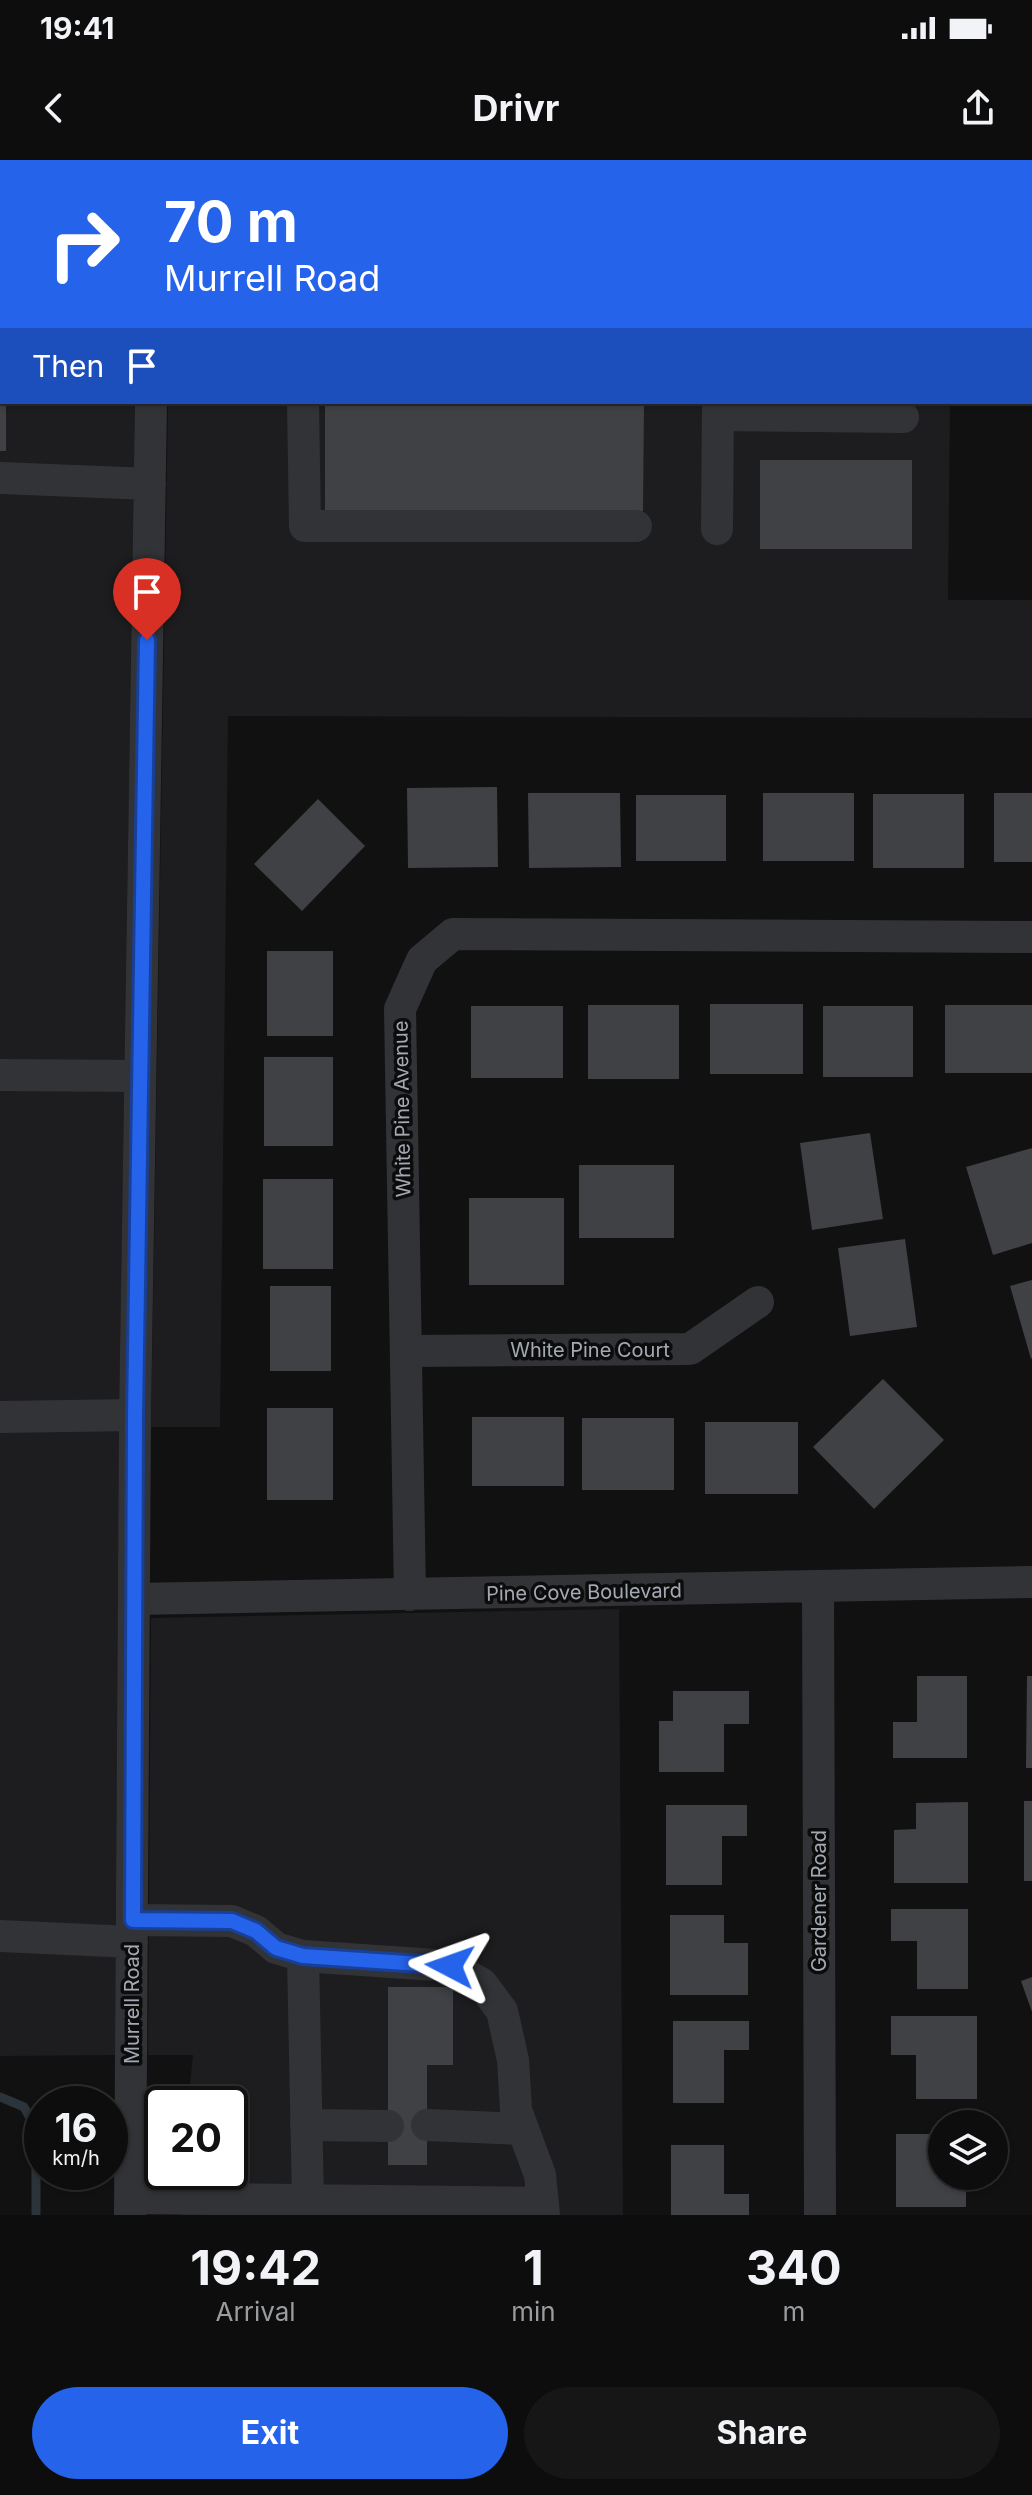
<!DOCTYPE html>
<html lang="en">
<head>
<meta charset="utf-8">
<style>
	body { margin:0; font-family:Inter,sans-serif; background:#161617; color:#f1f3f6; height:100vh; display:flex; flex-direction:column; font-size:30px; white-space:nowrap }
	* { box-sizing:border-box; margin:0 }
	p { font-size:26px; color:#9a9c9e }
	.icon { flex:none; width:44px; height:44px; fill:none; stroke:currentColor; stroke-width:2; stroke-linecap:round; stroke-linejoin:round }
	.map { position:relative; height:2055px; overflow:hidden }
	.side { display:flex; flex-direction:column; background:#0d0d0e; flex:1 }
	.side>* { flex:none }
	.hud { position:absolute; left:0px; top:0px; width:1032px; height:244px; box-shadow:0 2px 6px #0004,0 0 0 2px #2d2d2e; background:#2563eb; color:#fff; overflow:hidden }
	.controls { position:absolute; left:928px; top:1950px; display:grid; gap:16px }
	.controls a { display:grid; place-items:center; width:80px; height:80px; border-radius:50%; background:#0d0d0e; box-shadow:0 2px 6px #0004,0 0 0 2px #2d2d2e; font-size:40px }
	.speed { position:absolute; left:24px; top:1926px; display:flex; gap:16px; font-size:40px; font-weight:700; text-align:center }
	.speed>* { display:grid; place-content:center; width:104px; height:104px; border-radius:50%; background:#0d0d0e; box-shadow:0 2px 6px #0004,0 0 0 2px #2d2d2e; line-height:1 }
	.speed small { font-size:20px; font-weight:400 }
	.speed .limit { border:4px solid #111; border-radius:12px; background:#fff; color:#111 }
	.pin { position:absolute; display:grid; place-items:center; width:68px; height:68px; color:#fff; margin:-82px -34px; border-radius:50% 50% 50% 0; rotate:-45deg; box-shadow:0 0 8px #0007 }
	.pin .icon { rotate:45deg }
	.me { position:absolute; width:88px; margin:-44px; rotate:274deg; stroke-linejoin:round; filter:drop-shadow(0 0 6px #0008) }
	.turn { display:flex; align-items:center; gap:28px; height:168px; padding:0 32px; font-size:36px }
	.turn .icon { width:104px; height:104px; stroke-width:2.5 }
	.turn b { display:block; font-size:56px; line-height:68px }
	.then { display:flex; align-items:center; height:76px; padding:0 32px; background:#0003; gap:16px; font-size:30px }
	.eta { display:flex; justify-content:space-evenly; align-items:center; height:136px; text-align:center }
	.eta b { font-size:48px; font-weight:700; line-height:56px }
	.button { display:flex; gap:16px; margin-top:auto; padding:16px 32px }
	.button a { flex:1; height:92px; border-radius:48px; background:#2563eb; color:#fff; font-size:32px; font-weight:700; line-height:92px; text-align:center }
	.button a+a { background:#161617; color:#f1f3f6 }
	.status { display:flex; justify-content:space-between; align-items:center; height:56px; padding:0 40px; background:#0d0d0e; direction:ltr }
	.status svg { height:22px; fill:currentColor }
	header { display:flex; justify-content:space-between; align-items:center; height:104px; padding:0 32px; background:#0d0d0e; font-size:36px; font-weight:700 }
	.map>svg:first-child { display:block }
</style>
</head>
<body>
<div class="status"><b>19:41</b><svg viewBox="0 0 49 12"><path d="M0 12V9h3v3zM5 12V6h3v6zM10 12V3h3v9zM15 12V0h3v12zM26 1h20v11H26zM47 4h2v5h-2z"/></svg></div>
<header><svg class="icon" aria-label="back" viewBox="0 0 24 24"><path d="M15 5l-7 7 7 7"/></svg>Drivr<svg class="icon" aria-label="share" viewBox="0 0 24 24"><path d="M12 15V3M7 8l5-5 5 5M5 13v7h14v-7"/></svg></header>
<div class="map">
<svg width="1032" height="2055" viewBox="0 0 1032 2055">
	<rect width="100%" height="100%" fill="#111112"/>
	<path fill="#1d1d1f" d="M 211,0 L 953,0 L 952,2 Z
		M 0,165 L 2,242 L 135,242 L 119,1266 L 115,1895 L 0,1896 Z
		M 168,242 L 950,242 L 948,440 L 1032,440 L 1032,558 L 228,556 L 220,1267 L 151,1267 Z
		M 619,1449 L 623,2055 L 181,2055 L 181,2012 L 230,2012 L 230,1944 L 188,1944 L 193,1895 L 148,1895 L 151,1458 Z"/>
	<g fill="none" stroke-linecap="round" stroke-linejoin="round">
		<path stroke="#2b343a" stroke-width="9" d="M 0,1937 L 24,1947 L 36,1969 L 36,2055"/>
	</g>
	<path fill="#404145" d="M 0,242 L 6,242 L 6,291 L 0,291 Z
		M 325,242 L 644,242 L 643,351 L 325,350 Z
		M 760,300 L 912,300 L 912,389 L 760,389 Z
		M 497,627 L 498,707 L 408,708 L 407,628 Z
		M 528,633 L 620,633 L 621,707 L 529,708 Z
		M 763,633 L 854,633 L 854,701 L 763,701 Z
		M 994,633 L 1032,633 L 1032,702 L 994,702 Z
		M 873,634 L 964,634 L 964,708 L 873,708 Z
		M 636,635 L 726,635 L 726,701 L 636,701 Z
		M 318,639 L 365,686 L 302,751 L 254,704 Z
		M 267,791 L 333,791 L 333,876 L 267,876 Z
		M 710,844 L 803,844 L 803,914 L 710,914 Z
		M 588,845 L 679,845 L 679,919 L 588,919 Z
		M 945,845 L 1032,845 L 1032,913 L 945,913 Z
		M 471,846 L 563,846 L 563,918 L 471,918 Z
		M 823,846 L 913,846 L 913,917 L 823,917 Z
		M 264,897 L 333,897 L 333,986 L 264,986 Z
		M 870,973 L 883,1059 L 812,1070 L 800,983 Z
		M 1032,988 L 1032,1083 L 993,1095 L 966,1007 Z
		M 579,1005 L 674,1005 L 674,1078 L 579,1078 Z
		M 263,1019 L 333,1019 L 333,1109 L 263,1109 Z
		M 469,1038 L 564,1038 L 564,1125 L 469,1125 Z
		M 905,1079 L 917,1167 L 850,1176 L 838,1088 Z
		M 1032,1120 L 1032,1198 L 1031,1199 L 1010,1126 Z
		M 270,1126 L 331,1126 L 331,1211 L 270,1211 Z
		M 883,1219 L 944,1280 L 874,1349 L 813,1287 Z
		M 267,1248 L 333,1248 L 333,1340 L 267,1340 Z
		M 472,1257 L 564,1257 L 564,1326 L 472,1326 Z
		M 582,1258 L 674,1258 L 674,1330 L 582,1330 Z
		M 705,1262 L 798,1262 L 798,1334 L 705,1334 Z
		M 917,1516 L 967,1516 L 967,1598 L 893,1598 L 893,1562 L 917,1562 Z
		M 1027,1516 L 1032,1516 L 1032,1608 L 1026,1608 Z
		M 673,1531 L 749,1531 L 749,1564 L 724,1564 L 724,1612 L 659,1612 L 659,1561 L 673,1561 Z
		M 1024,1641 L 1032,1641 L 1032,1721 L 1024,1721 Z
		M 968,1642 L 968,1723 L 894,1723 L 894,1670 L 916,1669 L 916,1643 Z
		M 666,1645 L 747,1645 L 747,1676 L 722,1676 L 722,1725 L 666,1725 Z
		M 891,1749 L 968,1749 L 968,1829 L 917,1829 L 917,1781 L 891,1781 Z
		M 670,1755 L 724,1755 L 724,1783 L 748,1783 L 748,1835 L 670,1835 Z
		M 1032,1817 L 1032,1852 L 1021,1821 Z
		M 388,1827 L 453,1827 L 453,1905 L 427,1905 L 427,2005 L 388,2005 Z
		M 891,1856 L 977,1856 L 977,1939 L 916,1939 L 916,1895 L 891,1895 Z
		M 673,1861 L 749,1861 L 749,1890 L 724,1890 L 724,1943 L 673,1943 Z
		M 896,1974 L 942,1974 L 942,2016 L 966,2016 L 966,2047 L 896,2047 Z
		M 671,1985 L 724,1985 L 724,2034 L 749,2034 L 749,2055 L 671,2055 Z"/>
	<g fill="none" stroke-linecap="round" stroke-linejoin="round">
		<path stroke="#323337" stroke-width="32" d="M 299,0 L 299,2
			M 787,0 L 787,2
			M 155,2 L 156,0
			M 629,2 L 629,0
			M 722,2 L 722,0
			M 303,242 L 305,366 L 636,366
			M 718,255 L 903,257
			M 0,318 L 150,324
			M 717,369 L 718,242
			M 0,915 L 140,916
			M 408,1191 L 690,1189 L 758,1142
			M 0,1257 L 135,1255
			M 818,1427 L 820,2055
			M 410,1435 L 400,849 L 422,800 L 453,774 L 1032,777
			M 135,1439 L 1032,1422
			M 133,1760 L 232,1761 L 256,1771 L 276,1788 L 303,1796 L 450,1806 L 482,1824 L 502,1851 L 513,1900 L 516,1950 L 540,2015 L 544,2055
			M 0,1776 L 132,1782
			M 303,1796 L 308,2041
			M 306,1965 L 388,1966
			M 427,1965 L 522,1969
			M 131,2038 L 543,2043
			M 130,2055 L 135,1255 L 151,242"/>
	</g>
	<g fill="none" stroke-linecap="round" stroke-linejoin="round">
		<defs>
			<path id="route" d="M 147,480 L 135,1255 L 133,1760 L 232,1761 L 256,1771 L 276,1788 L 303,1796 L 450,1806"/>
		</defs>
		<use href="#route" stroke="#184099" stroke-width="20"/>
		<use href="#route" stroke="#2563eb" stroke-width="14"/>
	</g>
	<g text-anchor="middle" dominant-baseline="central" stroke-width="7" stroke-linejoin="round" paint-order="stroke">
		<g font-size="20" fill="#a3a9b2" stroke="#0c0c0d">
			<text transform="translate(402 949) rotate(-91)">White Pine Avenue</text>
			<text x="590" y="1190">White Pine Court</text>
			<text transform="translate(584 1432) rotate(-1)">Pine Cove Boulevard</text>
			<text transform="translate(819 1741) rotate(-90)">Gardener Road</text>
			<text transform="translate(132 1844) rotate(-90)">Murrell Road</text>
		</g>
	</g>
</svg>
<div class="controls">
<a><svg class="icon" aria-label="layers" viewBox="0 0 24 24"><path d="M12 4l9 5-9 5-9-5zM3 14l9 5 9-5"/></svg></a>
</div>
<div class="speed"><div>16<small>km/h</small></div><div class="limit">20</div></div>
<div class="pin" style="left:147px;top:480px;background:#d93025"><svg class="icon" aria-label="arrive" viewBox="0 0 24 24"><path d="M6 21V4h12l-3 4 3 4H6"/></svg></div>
<svg class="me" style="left:450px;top:1806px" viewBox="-20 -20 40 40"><path d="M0-17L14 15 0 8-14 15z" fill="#2563eb" stroke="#fff" stroke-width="4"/></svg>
<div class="hud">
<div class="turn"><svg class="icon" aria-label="right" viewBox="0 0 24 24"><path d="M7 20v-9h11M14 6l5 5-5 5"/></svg><div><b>70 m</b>Murrell Road</div></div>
<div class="then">Then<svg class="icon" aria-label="arrive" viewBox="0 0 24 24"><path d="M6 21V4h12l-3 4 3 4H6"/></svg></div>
</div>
</div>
<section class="side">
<div class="eta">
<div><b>19:42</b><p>Arrival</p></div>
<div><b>1</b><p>min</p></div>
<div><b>340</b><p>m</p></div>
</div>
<div class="button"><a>Exit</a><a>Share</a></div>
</section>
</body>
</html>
